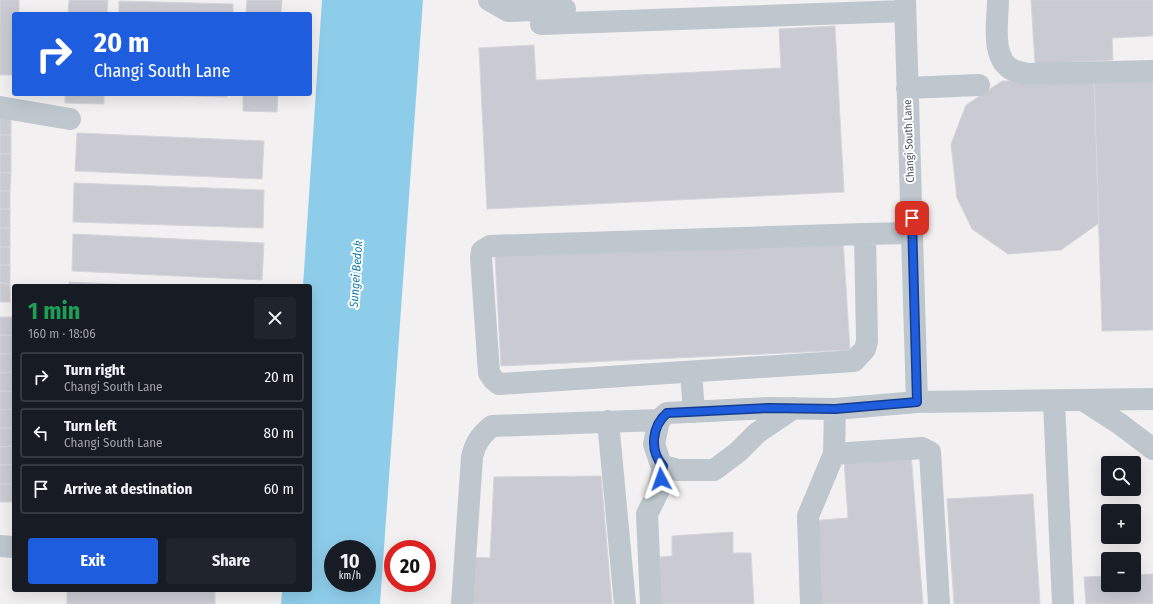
<!DOCTYPE html>
<html lang="en">
<head>
<meta charset="utf-8">
<style>
	body { margin:0; font-family:"Fira Sans Condensed",sans-serif; background:#20242c; color:#f1f3f6; height:100vh; display:flex; flex-direction:column; font-size:15px; white-space:nowrap }
	* { box-sizing:border-box; margin:0 }
	p { font-size:13px; color:#9ea1a6 }
	.icon { flex:none; width:22px; height:22px; fill:none; stroke:currentColor; stroke-width:2; stroke-linecap:round; stroke-linejoin:round }
	.map { position:relative; flex:1; overflow:hidden }
	.drawer { position:absolute; left:12px; top:284px; width:300px; height:308px; display:flex; flex-direction:column; background:#171b24; border-radius:4px; box-shadow:0 4px 16px #0002 }
	.drawer>* { flex:none }
	.guide { position:absolute; left:12px; top:12px; width:300px; height:84px; border-radius:4px; box-shadow:0 4px 16px #0002; background:#1e5ede; color:#fff; overflow:hidden }
	.controls { position:absolute; left:1101px; top:456px; display:grid; gap:8px }
	.controls a { display:grid; place-items:center; width:40px; height:40px; border-radius:4px; background:#171b24; box-shadow:0 4px 16px #0002; font-size:20px }
	.speed { position:absolute; left:324px; top:540px; display:flex; gap:8px; font-size:20px; font-weight:700; text-align:center }
	.speed>* { display:grid; place-content:center; width:52px; height:52px; border-radius:50%; background:#171b24; box-shadow:0 4px 16px #0002; line-height:1 }
	.speed small { font-size:10px; font-weight:400 }
	.speed .limit { border:6px solid #d22; background:#fff; color:#111 }
	.pin { position:absolute; display:grid; place-items:center; width:34px; height:34px; color:#fff; margin:-17px; border-radius:8px; box-shadow:0 2px 6px #0006 }
	.me { position:absolute; width:44px; margin:-22px; rotate:356deg; stroke-linejoin:round; filter:drop-shadow(0 0 3px #0008) }
	.turn { display:flex; align-items:center; gap:14px; height:84px; padding:0 16px; font-size:18px }
	.turn .icon { width:52px; height:52px; stroke-width:2.5 }
	.turn b { display:block; font-size:28px; line-height:34px }
	.round { display:grid; place-items:center; flex:none; width:42px; height:42px; border-radius:4px; background:#20242c }
	.headline { display:flex; align-items:center; justify-content:space-between; height:68px; padding:0 16px }
	h1 { font-size:24px; font-weight:700; line-height:30px; color:#1e9e55 }
	.action { display:flex; gap:8px; margin-top:auto; padding:8px 16px }
	.action a { flex:1; height:46px; border-radius:4px; background:#1e5ede; color:#fff; font-size:16px; font-weight:700; line-height:46px; text-align:center }
	.action a+a { background:#20242c; color:#f1f3f6 }
	ul { padding:0; list-style:none }
	li { display:flex; align-items:center; gap:12px; height:50px; margin:0 8px 6px; padding:0 8px; border:2px solid #363941; border-radius:4px }
	li div { flex:1 }
	li b { display:block; font-size:15px }
	li em { font-style:normal }
	.map>svg:first-child { display:block }
</style>
</head>
<body>
<div class="map">
<svg width="1153" height="604" viewBox="0 0 1153 604">
	<rect width="100%" height="100%" fill="#f2f0f0"/>
	<path fill="#8ecdea" fill-rule="evenodd" d="M 322,0 L 423,0 L 380,604 L 281,604 L 282,590 L 310,590 L 310,286 L 303,286 ZM 333,549 L 367,549 L 367,583 L 333,583 Z"/>
	<path fill="#cacbd2" stroke="#d4d5db" d="M 0,0 L 19,0 L 19,14 L 14,14 L 14,75 L 0,75 Z
		M 69,0 L 108,0 L 107,14 L 68,14 Z
		M 247,0 L 282,0 L 281,14 L 246,14 Z
		M 1031,0 L 1153,0 L 1153,36 L 1112,38 L 1113,60 L 1035,64 Z
		M 119,1 L 233,4 L 233,14 L 119,14 Z
		M 835,26 L 844,192 L 487,209 L 479,48 L 534,45 L 536,80 L 781,68 L 779,29 Z
		M 1153,78 L 1153,330 L 1102,331 L 1094,79 Z
		M 1094,79 L 1099,223 L 1061,250 L 1008,254 L 972,229 L 957,198 L 951,144 L 966,105 L 1002,81 Z
		M 65,94 L 104,94 L 104,104 L 65,103 Z
		M 131,94 L 227,94 L 227,97 Z
		M 243,94 L 278,94 L 277,112 L 243,111 Z
		M 0,117 L 11,117 L 11,135 L 0,135 Z
		M 77,133 L 264,141 L 262,179 L 75,171 Z
		M 0,135 L 11,135 L 11,154 L 0,154 Z
		M 0,154 L 11,154 L 11,173 L 0,172 Z
		M 0,172 L 11,173 L 10,191 L 0,191 Z
		M 74,183 L 264,190 L 263,228 L 73,222 Z
		M 0,191 L 10,191 L 10,209 L 0,209 Z
		M 0,209 L 10,209 L 10,228 L 0,228 Z
		M 0,228 L 10,228 L 10,247 L 0,247 Z
		M 73,234 L 264,243 L 262,280 L 72,271 Z
		M 843,239 L 850,350 L 501,366 L 495,256 Z
		M 0,247 L 10,247 L 10,265 L 0,265 Z
		M 0,265 L 10,265 L 10,284 L 0,283 Z
		M 69,282 L 154,286 L 69,286 Z
		M 0,283 L 10,284 L 10,302 L 0,302 Z
		M 0,317 L 14,317 L 14,335 L 0,335 Z
		M 0,335 L 14,335 L 14,354 L 0,354 Z
		M 0,354 L 14,354 L 14,372 L 0,373 Z
		M 14,372 L 14,391 L 0,391 L 0,373 Z
		M 0,391 L 14,391 L 14,409 L 0,410 Z
		M 14,409 L 14,428 L 0,428 L 0,410 Z
		M 0,428 L 14,428 L 14,446 L 0,447 Z
		M 14,446 L 14,465 L 0,465 L 0,447 Z
		M 911,454 L 923,604 L 816,604 L 809,521 L 848,518 L 844,459 Z
		M 0,465 L 14,465 L 14,484 L 0,484 Z
		M 601,476 L 612,604 L 471,604 L 468,557 L 490,558 L 494,477 Z
		M 0,484 L 14,484 L 14,502 L 0,502 Z
		M 1033,494 L 1040,604 L 954,604 L 947,499 Z
		M 733,532 L 733,553 L 751,553 L 754,604 L 661,604 L 660,557 L 672,556 L 672,536 Z
		M 1153,574 L 1153,604 L 1086,604 L 1084,577 L 1108,576 L 1108,585 L 1134,585 L 1134,575 Z
		M 67,590 L 215,590 L 215,604 L 67,604 Z"/>
	<g fill="none" stroke-linecap="round" stroke-linejoin="round">
		<path stroke="#bec6ce" stroke-width="22" d="M 489,0 L 508,11 L 565,9
			M 905,0 L 917,402
			M 998,0 C 998,20 990,59 1013,70 C 1017,72 1023,73 1028,74 L 1153,71
			M 541,24 L 905,11
			M 907,88 L 979,85
			M 0,107 L 70,119
			M 865,234 L 867,341 L 865,349 L 854,361 L 499,384 L 493,379 L 489,373 L 481,257 L 482,251 L 490,246 L 865,234 L 912,233
			M 691,372 L 694,412
			M 1083,400 L 1120,424 L 1153,449
			M 1054,401 L 1063,604
			M 794,408 L 757,433 L 738,452 L 714,470 L 678,470 L 663,466 L 660,462 L 654,444 L 659,420 L 667,413 L 769,408 L 835,409 L 917,402 L 1153,399
			M 608,421 L 625,604
			M 834,454 L 922,448 L 930,452 L 939,604
			M 0,546 L 13,547
			M 462,604 L 472,457 C 475,443 481,435 492,426 L 659,420
			M 651,604 L 647,514 L 658,492 L 663,466
			M 811,604 L 808,516 L 834,454 L 835,409"/>
	</g>
	<g fill="none" stroke-linecap="round" stroke-linejoin="round">
		<defs>
			<path id="route" d="M 661,479 L 663,466 C 649,450 652,426 667,413 L 769,408 L 835,409 L 917,402 L 912,218"/>
		</defs>
		<use href="#route" stroke="#143d90" stroke-width="10"/>
		<use href="#route" stroke="#1e5ede" stroke-width="7"/>
	</g>
	<g text-anchor="middle" dominant-baseline="central" stroke-width="4" stroke-linejoin="round" paint-order="stroke">
		<g font-size="11" fill="#48515d" stroke="#fff">
			<text transform="translate(909 141) rotate(-92)">Changi South Lane</text>
		</g>
		<g font-size="12" font-style="italic" fill="#1078a8" stroke="#fff">
			<text transform="translate(356 274) rotate(-86)">Sungei Bedok</text>
		</g>
	</g>
</svg>
<div class="controls">
<a><svg class="icon" aria-label="search" viewBox="0 0 24 24"><circle cx="10" cy="10" r="6"/><path d="M15 15l6 6"/></svg></a>
<a>+</a>
<a>−</a>
</div>
<div class="speed"><div>10<small>km/h</small></div><div class="limit">20</div></div>
<div class="pin" style="left:912px;top:218px;background:#d93025"><svg class="icon" aria-label="arrive" viewBox="0 0 24 24"><path d="M6 21V4h12l-3 4 3 4H6"/></svg></div>
<svg class="me" style="left:661px;top:479px" viewBox="-20 -20 40 40"><path d="M0-17L14 15 0 8-14 15z" fill="#1e5ede" stroke="#fff" stroke-width="4"/></svg>
<div class="guide">
<div class="turn"><svg class="icon" aria-label="right" viewBox="0 0 24 24"><path d="M7 20v-9h11M14 6l5 5-5 5"/></svg><div><b>20 m</b>Changi South Lane</div></div>
</div>
<section class="drawer">
<div class="headline"><div><h1>1 min</h1><p>160 m · 18:06</p></div><a class="round"><svg class="icon" aria-label="close" viewBox="0 0 24 24"><path d="M6 6l12 12M18 6L6 18"/></svg></a></div>
<ul>
<li><svg class="icon" aria-label="right" viewBox="0 0 24 24"><path d="M7 20v-9h11M14 6l5 5-5 5"/></svg><div><b>Turn right</b><p>Changi South Lane</p></div><em>20 m</em></li>
<li><svg class="icon" aria-label="left" viewBox="0 0 24 24"><path d="M17 20v-9H6M10 6l-5 5 5 5"/></svg><div><b>Turn left</b><p>Changi South Lane</p></div><em>80 m</em></li>
<li><svg class="icon" aria-label="arrive" viewBox="0 0 24 24"><path d="M6 21V4h12l-3 4 3 4H6"/></svg><div><b>Arrive at destination</b></div><em>60 m</em></li>
</ul>
<div class="action"><a>Exit</a><a>Share</a></div>
</section>
</div>
</body>
</html>
